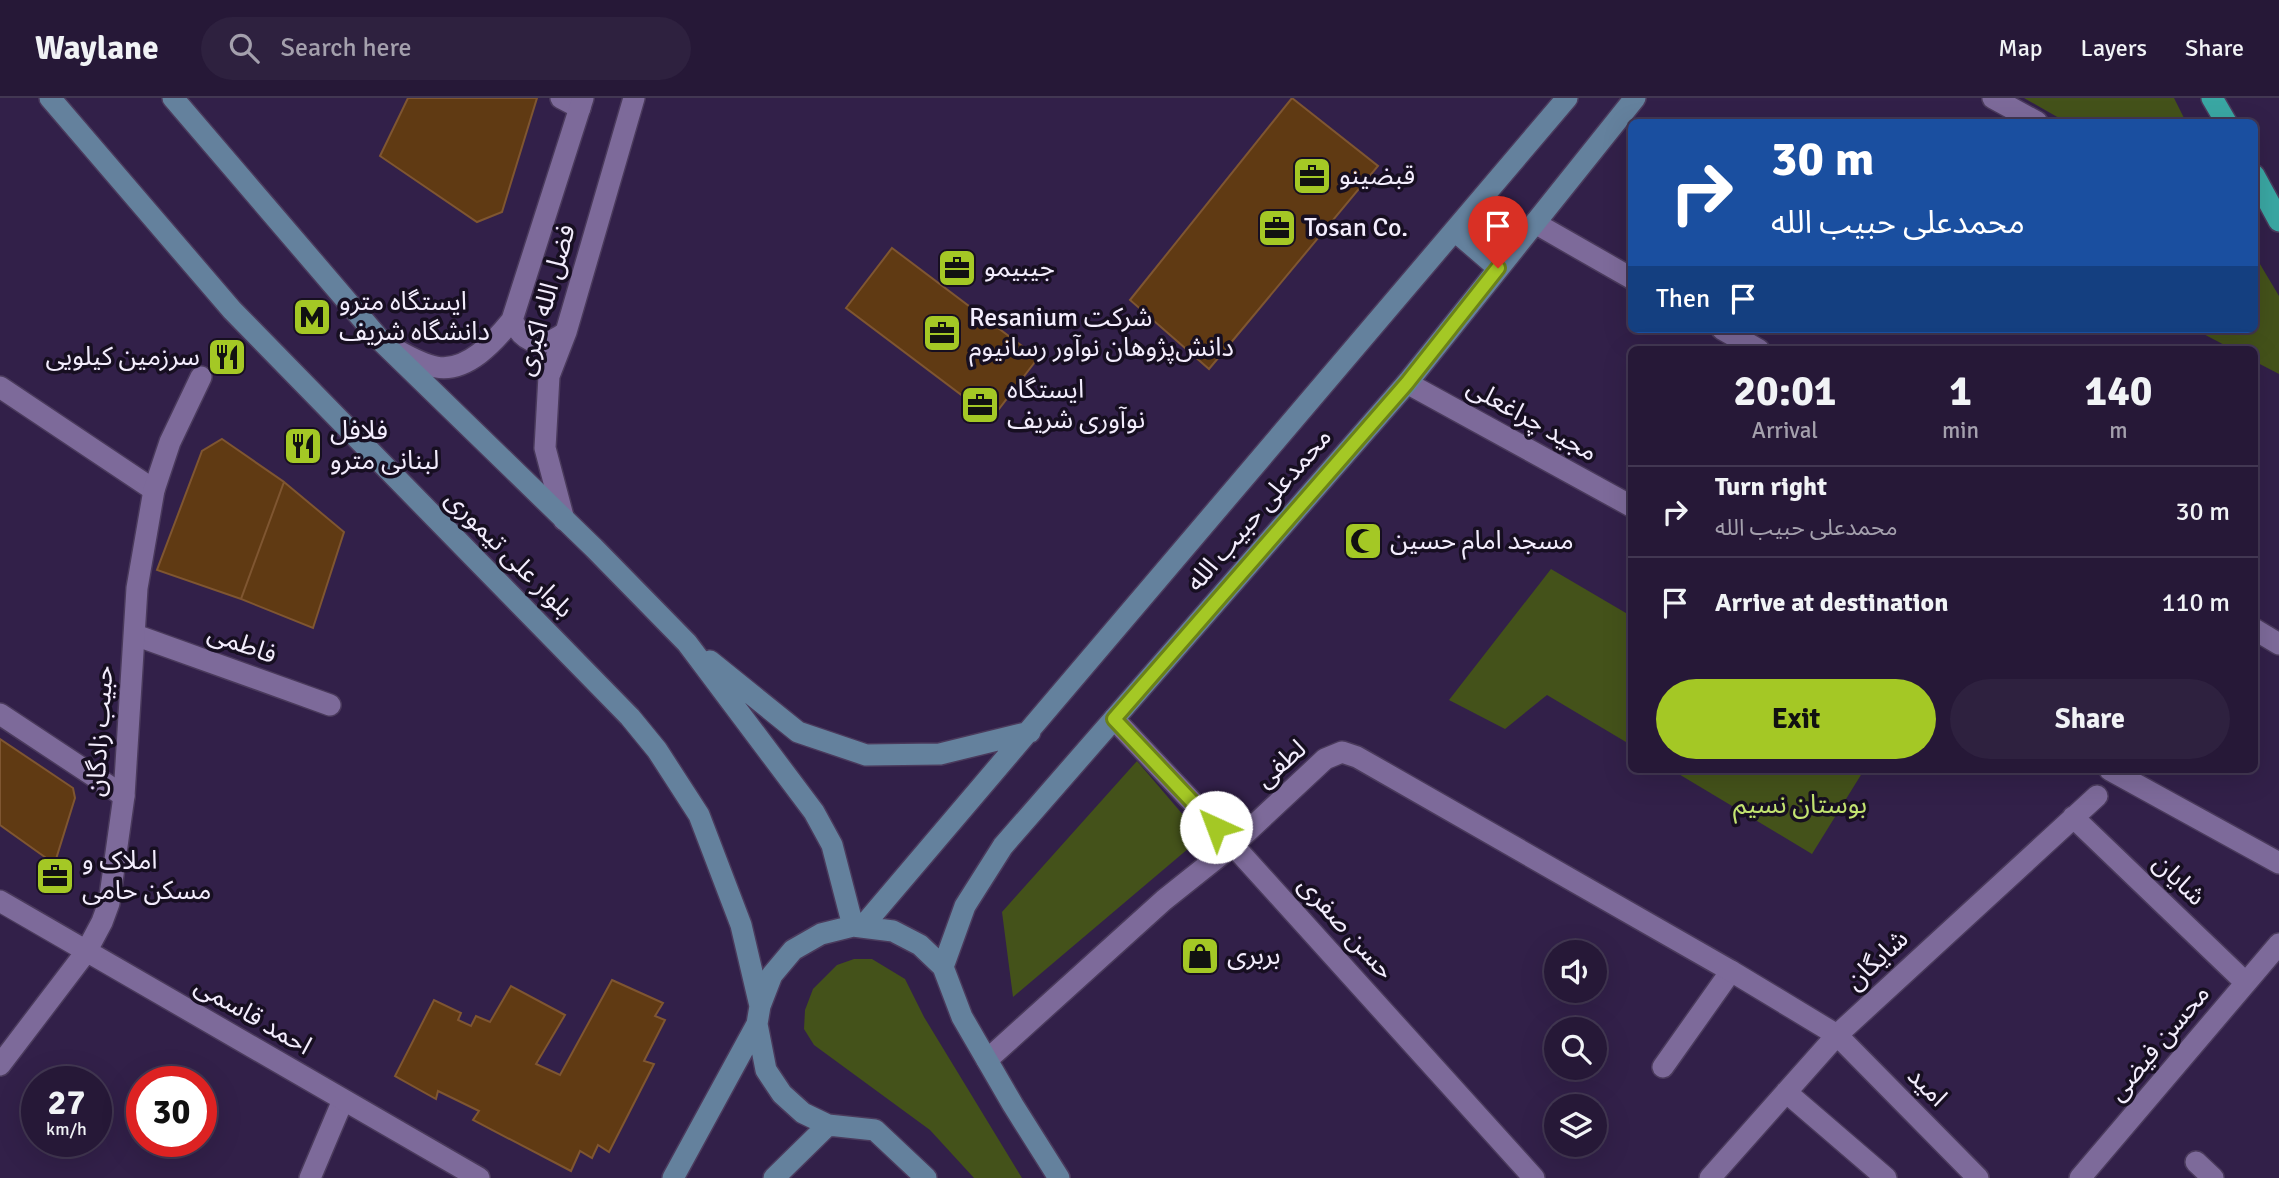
<!DOCTYPE html>
<html lang="en">
<head>
<meta charset="utf-8">
<style>
	body { margin:0; font-family:Signika,"Noto Sans Arabic",sans-serif; background:#2e213f; color:#f1f3f6; height:100vh; display:flex; flex-direction:column; font-size:26px; white-space:nowrap }
	* { box-sizing:border-box; margin:0 }
	p { font-size:23px; color:#a4a0ad }
	.icon { flex:none; width:38px; height:38px; fill:none; stroke:currentColor; stroke-width:2; stroke-linecap:round; stroke-linejoin:round }
	.map { position:relative; flex:1; overflow:hidden }
	.drawer { position:absolute; left:1628px; top:248px; width:630px; height:427px; display:flex; flex-direction:column; background:#261837; border-radius:10px; box-shadow:0 7px 28px #0002,0 0 0 2px #423752 }
	.drawer>* { flex:none }
	.guide { position:absolute; left:1628px; top:21px; width:630px; height:214px; border-radius:10px; box-shadow:0 7px 28px #0002,0 0 0 2px #423752; background:#1a4fa0; color:#fff; overflow:hidden }
	.fabs { position:absolute; left:1544px; top:842px; display:grid; gap:14px }
	.fabs a { display:grid; place-items:center; width:63px; height:63px; border-radius:50%; background:#261837; box-shadow:0 7px 28px #0002,0 0 0 2px #423752; font-size:35px }
	.speed { position:absolute; left:21px; top:968px; display:flex; gap:14px; font-size:35px; font-weight:700; text-align:center }
	.speed>* { display:grid; place-content:center; width:91px; height:91px; border-radius:50%; background:#261837; box-shadow:0 7px 28px #0002,0 0 0 2px #423752; line-height:1 }
	.speed small { font-size:18px; font-weight:400 }
	.speed .limit { border:10px solid #d22; background:#fff; color:#111 }
	.pin { position:absolute; display:grid; place-items:center; width:60px; height:60px; color:#fff; margin:-72px -30px; border-radius:50% 50% 50% 0; rotate:-45deg; box-shadow:0 0 7px #0007 }
	.pin .icon { rotate:45deg }
	.me { position:absolute; width:77px; margin:-38px; rotate:317deg; stroke-linejoin:round; filter:drop-shadow(0 0 5px #0008) }
	.turn { display:flex; align-items:center; gap:24px; height:147px; padding:0 28px; font-size:32px }
	.turn .icon { width:91px; height:91px; stroke-width:2.5 }
	.turn b { display:block; font-size:49px; line-height:60px }
	.then { display:flex; align-items:center; height:66px; padding:0 28px; background:#0003; gap:14px; font-size:26px }
	.eta { display:flex; justify-content:space-evenly; align-items:center; height:119px; text-align:center }
	.eta b { font-size:42px; font-weight:700; line-height:49px }
	.button { display:flex; gap:14px; margin-top:auto; padding:14px 28px }
	.button a { flex:1; height:80px; border-radius:42px; background:#a4c825; color:#111; font-size:28px; font-weight:700; line-height:80px; text-align:center }
	.button a+a { background:#2e213f; color:#f1f3f6 }
	ul { padding:0; list-style:none }
	li { display:flex; align-items:center; gap:21px; height:91px; padding:0 28px; border-top:2px solid #423752 }
	li div { flex:1 }
	li b { display:block; font-size:26px }
	li em { font-style:normal }
	header { display:flex; align-items:center; gap:42px; box-sizing:border-box; height:98px; padding:0 35px; background:#261837; border-bottom:2px solid #423752 }
	header strong { font-size:33px }
	nav { display:flex; gap:38px; margin-inline-start:auto; font-size:24px }
	.search { width:490px; height:63px; background:#2e213f; display:flex; align-items:center; gap:18px; box-sizing:border-box; padding:0 24px; border-radius:38px; color:#a4a0ad; font-size:26px }
	.map>svg:first-child { display:block }
</style>
</head>
<body>
<header>
<strong>Waylane</strong>
<div class="search"><svg class="icon" aria-label="search" viewBox="0 0 24 24"><circle cx="10" cy="10" r="6"/><path d="M15 15l6 6"/></svg>Search here</div>
<nav><a>Map</a><a>Layers</a><a>Share</a></nav>
</header>
<div class="map">
<svg width="2279" height="1080" viewBox="0 0 2279 1080">
	<rect width="100%" height="100%" fill="#322049"/>
	<path fill="#44521a" d="M 2024,0 L 2174,0 L 2186,24 L 2066,24 Z
		M 2254,156 L 2279,198 L 2279,276 L 2254,263 L 2254,252 L 2234,252 L 2194,231 L 2254,231 Z
		M 1551,471 L 1631,518 L 1631,647 L 1547,597 L 1505,631 L 1449,602 Z
		M 1137,663 L 1202,739 L 1013,899 L 1002,814 Z
		M 1672,672 L 1864,672 L 1812,756 Z
		M 854,861 L 872,861 L 905,881 L 924,919 L 1022,1080 L 974,1080 L 930,1032 L 814,947 L 804,931 L 805,912 L 813,891 L 837,867 Z"/>
	<path fill="#603a13" stroke="#7f5631" stroke-width="2" d="M 408,0 L 537,0 L 502,114 L 477,124 L 380,58 Z
		M 1292,0 L 1378,68 L 1209,271 L 1130,202 Z
		M 892,150 L 1038,260 L 992,320 L 846,210 Z
		M 222,341 L 284,384 L 241,501 L 157,472 L 202,353 Z
		M 284,384 L 344,434 L 313,530 L 241,501 Z
		M 0,641 L 73,690 L 75,700 L 56,761 L 49,762 L 0,727 Z
		M 612,882 L 663,905 L 655,918 L 665,922 L 644,963 L 654,966 L 609,1054 L 598,1047 L 592,1060 L 580,1053 L 571,1073 L 473,1022 L 479,1013 L 438,993 L 436,1001 L 395,978 L 434,902 L 461,915 L 458,922 L 471,928 L 476,918 L 490,924 L 511,888 L 565,917 L 536,966 L 560,977 Z"/>
	<g fill="none" stroke-linecap="round" stroke-linejoin="round">
		<defs>
			<path id="service" d="M 1663,969 L 1731,873"/>
			<path id="minor" d="M 561,0 L 580,10
				M 1993,0 L 2037,24
				M 1535,125 L 1631,180
				M 1722,231 L 1759,252
				M 1407,285 L 1631,408
				M 0,289 L 154,392
				M 2254,531 L 2279,546
				M 135,537 L 330,607
				M 0,616 L 124,698
				M 1114,621 L 1233,747 L 1534,1080
				M 2110,672 L 2279,765
				M 2073,719 L 2246,885
				M 987,962 L 1164,802 L 1233,747 L 1325,661 L 1342,654 L 1357,659 L 1731,873 L 1837,937 L 1978,1080
				M 1786,994 L 1886,1080
				M 2196,1064 L 2213,1080
				M 310,1080 L 343,1002
				M 1710,1080 L 1837,937 L 2097,698
				M 2080,1080 L 2279,846"/>
			<path id="tertiary" d="M 512,222 C 525,247 544,251 566,234
				M 391,249 C 406,257 420,266 436,269 C 467,275 495,243 512,222 L 583,0
				M 564,422 L 545,350 L 549,278 L 566,234 L 634,0
				M 0,803 L 479,1080
				M 0,967 L 86,854 L 102,824 L 109,805 L 124,698 L 137,490 L 154,392 L 170,344 L 201,279"/>
			<path id="secondary" d="M 50,0 L 232,212 L 630,619 L 657,652 L 699,717 L 741,827 L 760,908
				M 173,0 L 382,244 L 594,450 L 687,545 L 814,714 L 832,747 L 853,828
				M 1455,133 L 1498,170
				M 710,563 L 798,634 L 866,657 L 940,656 L 1030,634
				M 863,828 L 1567,0
				M 943,869 L 965,808 L 1003,748 L 1407,285 L 1635,0
				M 673,1080 L 757,926
				M 774,1080 L 828,1027
				M 926,1080 L 875,1032 L 828,1027 L 803,1015 L 782,996 L 766,972 L 757,926 L 760,908 L 772,877 L 793,852 L 821,836 L 853,828 L 893,833 L 920,847 L 943,869 L 962,919 L 1013,1007 L 1059,1080"/>
			<path id="trunk" d="M 2212,0 L 2226,24
				M 2254,77 L 2279,123"/>
		</defs>
		<use href="#service" stroke="#4a3a5c" stroke-width="24"/>
		<use href="#minor" stroke="#4a3a5c" stroke-width="24"/>
		<use href="#tertiary" stroke="#4a3a5c" stroke-width="24"/>
		<use href="#secondary" stroke="#4a3a5c" stroke-width="24"/>
		<use href="#trunk" stroke="#4a3a5c" stroke-width="24"/>
		<use href="#service" stroke="#7d6a9a" stroke-width="21"/>
		<use href="#minor" stroke="#7d6a9a" stroke-width="21"/>
		<use href="#tertiary" stroke="#7d6a9a" stroke-width="21"/>
		<use href="#secondary" stroke="#64819d" stroke-width="21"/>
		<use href="#trunk" stroke="#3aa7a3" stroke-width="21"/>
	</g>
	<g fill="none" stroke-linecap="round" stroke-linejoin="round">
		<defs>
			<path id="route" d="M 1216,729 L 1114,621 L 1407,285 L 1498,170"/>
		</defs>
		<use href="#route" stroke="#6b8218" stroke-width="18"/>
		<use href="#route" stroke="#a4c825" stroke-width="12"/>
	</g>
	<defs>
		<symbol id="office-square" viewBox="-11 -11 22 22"><rect x="-9" y="-9" width="18" height="18" rx="4" fill="#a4c825" stroke="#170f21"/><path d="M-6-3h4V-5.5h4V-3h4V5H-6ZM-1-4.5V-3h2v-1.5ZM-6 0V1H6V0Z" fill="#111"/></symbol>
		<symbol id="metro-square" viewBox="-11 -11 22 22"><rect x="-9" y="-9" width="18" height="18" rx="4" fill="#a4c825" stroke="#170f21"/><path d="M-5.5 5V-5H-3L0 0L3-5H5.5V5H3V-.5L0 4L-3-.5V5Z" fill="#111"/></symbol>
		<symbol id="restaurant-square" viewBox="-11 -11 22 22"><rect x="-9" y="-9" width="18" height="18" rx="4" fill="#a4c825" stroke="#170f21"/><path d="M-5-6h1v4h1v-4h1v4h1v-4h1v5L-1.5 .5V6h-2V.5L-5-1ZM5-6V6H3V1.5H1.5Q1.5-4 5-6Z" fill="#111"/></symbol>
		<symbol id="mosque-square" viewBox="-11 -11 22 22"><rect x="-9" y="-9" width="18" height="18" rx="4" fill="#a4c825" stroke="#170f21"/><path d="M3.5-4.9A6 6 0 1 0 3.5 4.9A5 5 0 1 1 3.5-4.9Z" fill="#111"/></symbol>
		<symbol id="shop-square" viewBox="-11 -11 22 22"><rect x="-9" y="-9" width="18" height="18" rx="4" fill="#a4c825" stroke="#170f21"/><path d="M-5-2.5h2.3a2.7 3.5 0 0 1 5.4 0H5L5.5 6h-11ZM-1.5-2.5h3a1.5 2.3 0 0 0-3 0Z" fill="#111"/></symbol>
	</defs>
	<g fill-rule="evenodd">
		<use href="#office-square" x="1290" y="56" width="44" height="44"/>
		<use href="#office-square" x="1255" y="108" width="44" height="44"/>
		<use href="#office-square" x="935" y="148" width="44" height="44"/>
		<use href="#metro-square" x="290" y="197" width="44" height="44"/>
		<use href="#office-square" x="920" y="213" width="44" height="44"/>
		<use href="#restaurant-square" x="205" y="237" width="44" height="44"/>
		<use href="#office-square" x="958" y="285" width="44" height="44"/>
		<use href="#restaurant-square" x="281" y="326" width="44" height="44"/>
		<use href="#mosque-square" x="1341" y="421" width="44" height="44"/>
		<use href="#office-square" x="33" y="756" width="44" height="44"/>
		<use href="#shop-square" x="1178" y="836" width="44" height="44"/>
	</g>
	<g text-anchor="middle" dominant-baseline="central" stroke-width="7" stroke-linejoin="round" paint-order="stroke">
		<g font-size="26" fill="#f3edfd" stroke="#170f21" text-anchor="start">
			<text x="1339" y="78">قبضینو</text>
			<text x="1304" y="130">Tosan Co.</text>
			<text x="984" y="170">جیبیمو</text>
			<text x="339" y="204">ایستگاه مترو<tspan x="339" dy="30">دانشگاه شریف</tspan></text>
			<text x="969" y="220">Resanium شرکت<tspan x="969" dy="30">دانش‌پژوهان نوآور رسانیوم</tspan></text>
			<text x="200" y="259" text-anchor="end">سرزمین کیلویی</text>
			<text x="1007" y="292">ایستگاه<tspan x="1007" dy="30">نوآوری شریف</tspan></text>
			<text x="330" y="333">فلافل<tspan x="330" dy="30">لبنانی مترو</tspan></text>
			<text x="1390" y="443">مسجد امام حسین</text>
			<text x="82" y="763">املاک و<tspan x="82" dy="30">مسکن حامی</tspan></text>
			<text x="1227" y="858">بربری</text>
		</g>
		<g font-size="26" fill="#f3edfd" stroke="#170f21">
			<text transform="translate(546 202) rotate(-74)">فضل الله اکبری</text>
			<text transform="translate(1532 322) rotate(29)">مجید چراغعلی</text>
			<text transform="translate(1259 412) rotate(-49)">محمدعلی حبیب الله</text>
			<text transform="translate(509 456) rotate(45)">بلوار علی تیموری</text>
			<text transform="translate(242 546) rotate(20)">فاطمی</text>
			<text transform="translate(100 633) rotate(-86)">حبیب زادگان</text>
			<text transform="translate(1281 666) rotate(-41)">لطفی</text>
			<text transform="translate(2179 782) rotate(44)">شایان</text>
			<text transform="translate(1346 830) rotate(48)">حسن صفری</text>
			<text transform="translate(1877 862) rotate(-43)">شایگان</text>
			<text transform="translate(253 918) rotate(30)">احمد قاسمی</text>
			<text transform="translate(2159 945) rotate(-50)">محسن فیضی</text>
			<text transform="translate(1927 989) rotate(45)">امید</text>
		</g>
		<g font-size="26" fill="#c3e371" stroke="#170f21">
			<text x="1800" y="707">بوستان نسیم</text>
		</g>
	</g>
</svg>
<div class="fabs">
<a><svg class="icon" aria-label="sound" viewBox="0 0 24 24"><path d="M4 9h4l5-4v14l-5-4H4zM17 9q2 3 0 6"/></svg></a>
<a><svg class="icon" aria-label="search" viewBox="0 0 24 24"><circle cx="10" cy="10" r="6"/><path d="M15 15l6 6"/></svg></a>
<a><svg class="icon" aria-label="layers" viewBox="0 0 24 24"><path d="M12 4l9 5-9 5-9-5zM3 14l9 5 9-5"/></svg></a>
</div>
<div class="speed"><div>27<small>km/h</small></div><div class="limit">30</div></div>
<div class="pin" style="left:1498px;top:170px;background:#d93025"><svg class="icon" aria-label="arrive" viewBox="0 0 24 24"><path d="M6 21V4h12l-3 4 3 4H6"/></svg></div>
<svg class="me" style="left:1216px;top:729px" viewBox="-20 -20 40 40"><circle r="19" fill="#fff"/><path d="M0-13L10 11 0 6-10 11z" fill="#a4c825"/></svg>
<div class="guide">
<div class="turn"><svg class="icon" aria-label="right" viewBox="0 0 24 24"><path d="M7 20v-9h11M14 6l5 5-5 5"/></svg><div><b>30 m</b>محمدعلی حبیب الله</div></div>
<div class="then">Then<svg class="icon" aria-label="arrive" viewBox="0 0 24 24"><path d="M6 21V4h12l-3 4 3 4H6"/></svg></div>
</div>
<section class="drawer">
<div class="eta">
<div><b>20:01</b><p>Arrival</p></div>
<div><b>1</b><p>min</p></div>
<div><b>140</b><p>m</p></div>
</div>
<ul>
<li><svg class="icon" aria-label="right" viewBox="0 0 24 24"><path d="M7 20v-9h11M14 6l5 5-5 5"/></svg><div><b>Turn right</b><p>محمدعلی حبیب الله</p></div><em>30 m</em></li>
<li><svg class="icon" aria-label="arrive" viewBox="0 0 24 24"><path d="M6 21V4h12l-3 4 3 4H6"/></svg><div><b>Arrive at destination</b></div><em>110 m</em></li>
</ul>
<div class="button"><a>Exit</a><a>Share</a></div>
</section>
</div>
</body>
</html>
